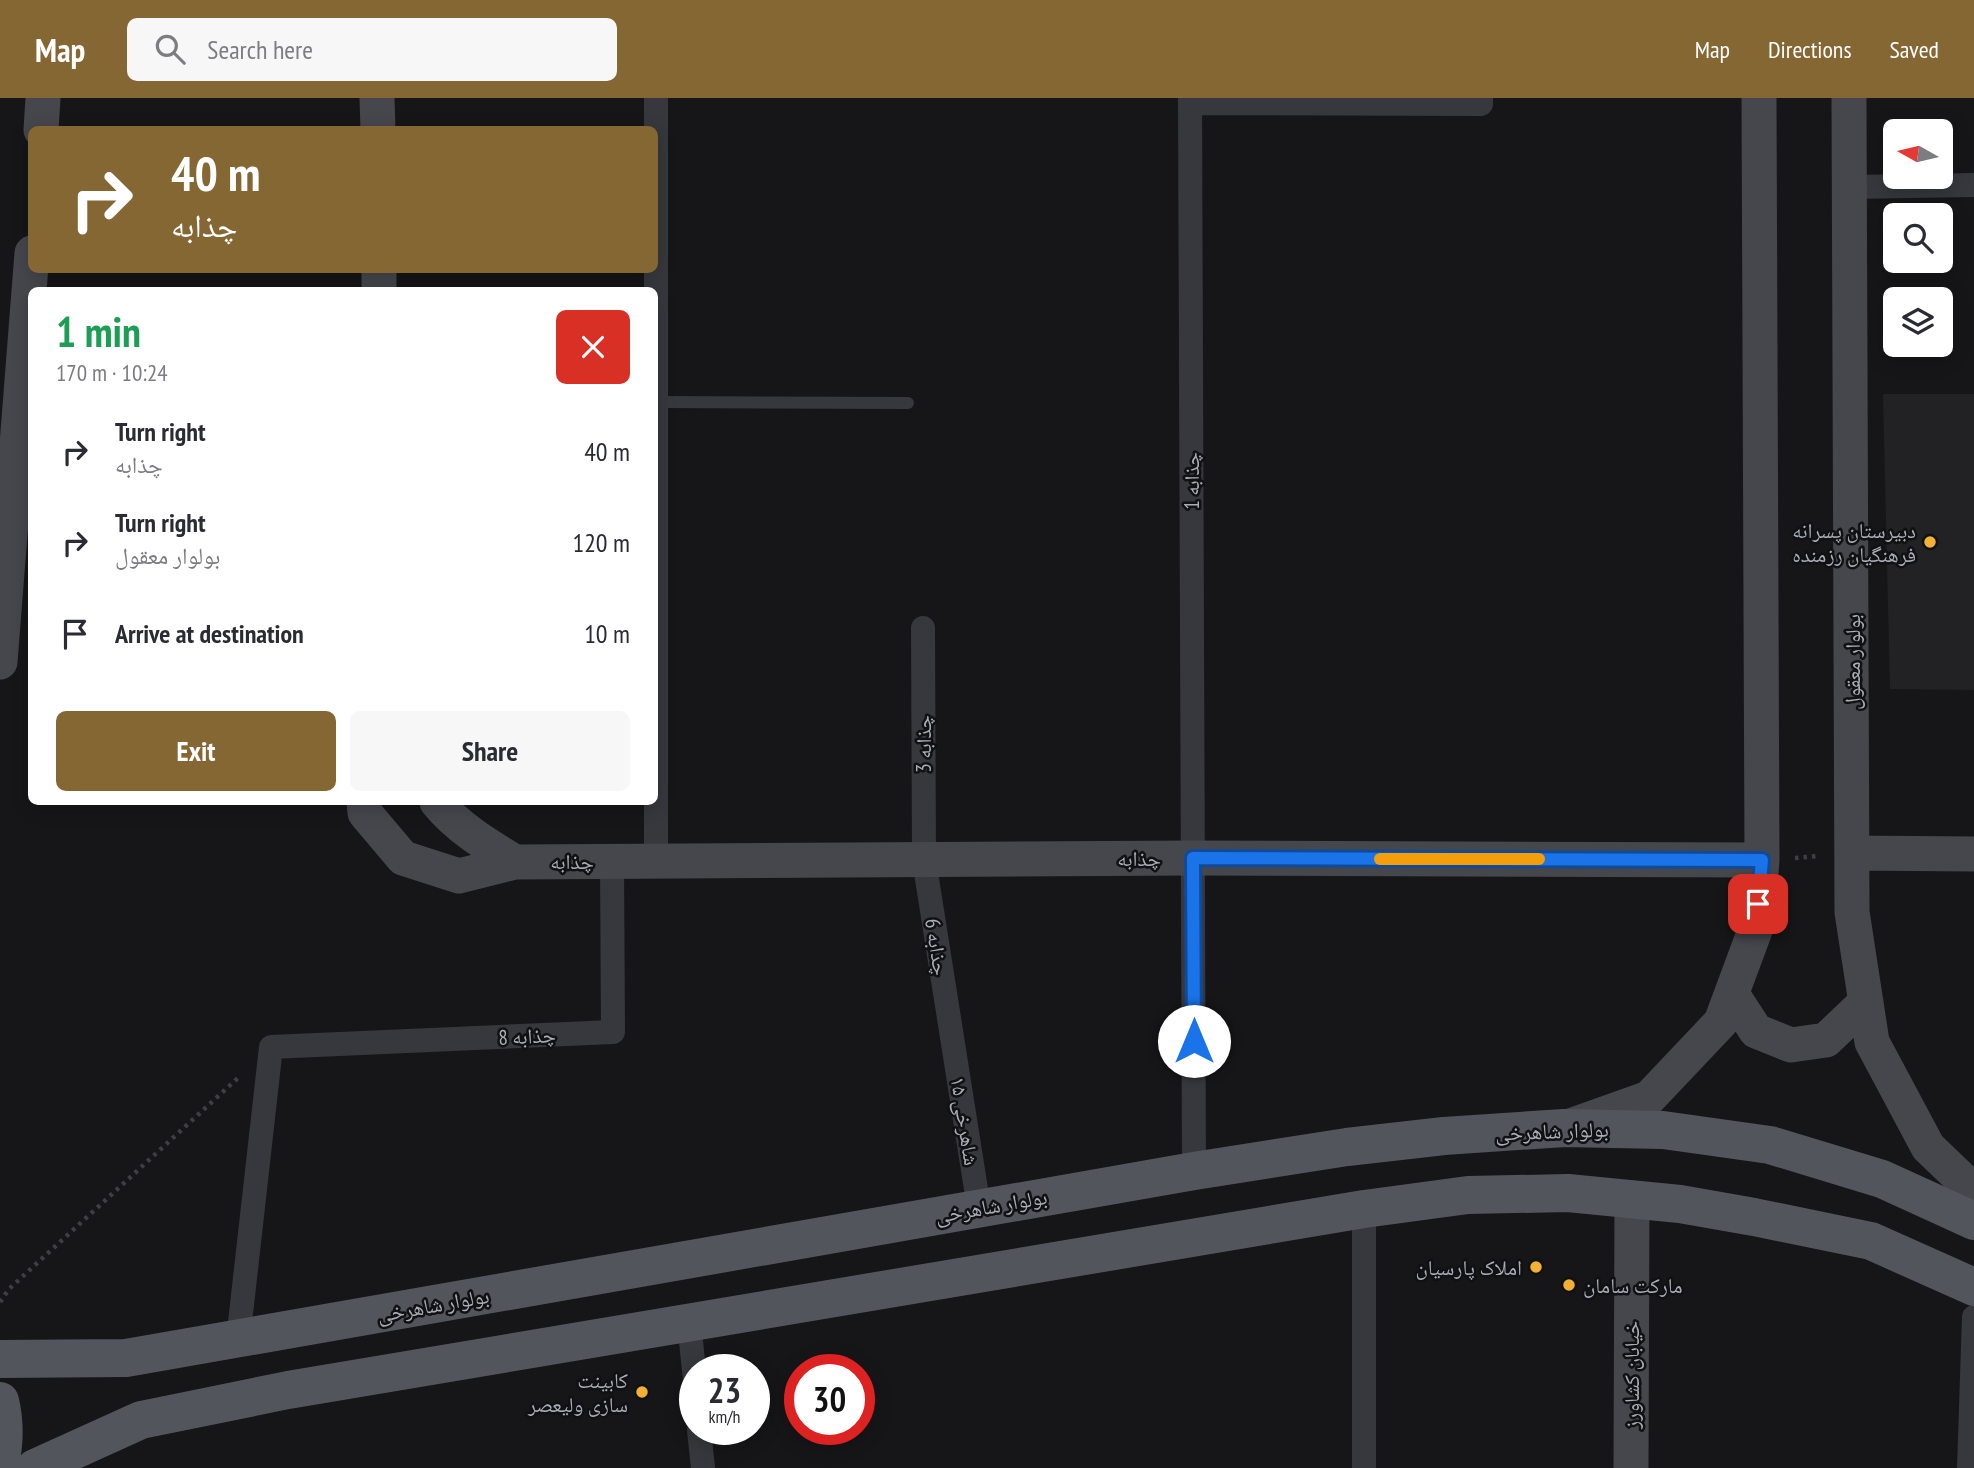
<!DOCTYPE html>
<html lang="en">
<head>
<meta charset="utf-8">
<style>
	body { margin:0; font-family:"PT Sans Narrow","Noto Naskh Arabic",sans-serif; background:#f7f7f7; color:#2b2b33; height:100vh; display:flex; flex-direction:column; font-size:26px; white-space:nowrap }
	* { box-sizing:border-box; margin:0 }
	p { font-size:23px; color:#7c7c81 }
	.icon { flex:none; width:38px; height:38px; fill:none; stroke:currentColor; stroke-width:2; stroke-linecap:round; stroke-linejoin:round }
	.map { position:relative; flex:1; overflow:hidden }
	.sheet { position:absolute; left:28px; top:189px; width:630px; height:518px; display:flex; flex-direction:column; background:#fff; border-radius:10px; box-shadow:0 4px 18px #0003 }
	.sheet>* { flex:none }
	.top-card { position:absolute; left:28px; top:28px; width:630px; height:147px; border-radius:10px; box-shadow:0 4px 18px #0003; background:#856733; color:#fff; overflow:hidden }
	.needle { width:46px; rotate:278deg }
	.fabs { position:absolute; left:1883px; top:21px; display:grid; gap:14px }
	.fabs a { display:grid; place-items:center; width:70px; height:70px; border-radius:10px; background:#fff; box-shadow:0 4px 18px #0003; font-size:35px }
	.speed { position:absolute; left:679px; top:1256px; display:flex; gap:14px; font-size:35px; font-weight:700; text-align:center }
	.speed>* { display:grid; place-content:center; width:91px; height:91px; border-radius:50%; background:#fff; box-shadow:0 4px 18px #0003; line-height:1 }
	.speed small { font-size:18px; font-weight:400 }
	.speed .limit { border:10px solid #d22; background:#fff; color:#111 }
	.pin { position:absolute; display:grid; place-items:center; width:60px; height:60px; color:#fff; margin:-30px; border-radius:14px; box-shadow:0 4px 10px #0006 }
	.me { position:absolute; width:77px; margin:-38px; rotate:0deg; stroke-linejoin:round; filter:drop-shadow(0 0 5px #0008) }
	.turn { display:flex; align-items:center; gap:24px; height:147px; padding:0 28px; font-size:32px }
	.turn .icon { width:91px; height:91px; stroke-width:2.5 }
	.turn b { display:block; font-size:49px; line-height:60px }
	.round { display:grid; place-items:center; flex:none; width:74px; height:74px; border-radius:10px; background:#f7f7f7 }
	.overview { display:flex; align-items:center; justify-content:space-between; height:119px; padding:0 28px }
	h1 { font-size:42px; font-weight:800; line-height:52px; color:#1e9e55 }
	.cta { display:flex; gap:14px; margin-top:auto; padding:14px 28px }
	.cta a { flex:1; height:80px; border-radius:10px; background:#856733; color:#fff; font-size:28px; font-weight:800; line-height:80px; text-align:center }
	.cta a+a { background:#f7f7f7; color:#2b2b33 }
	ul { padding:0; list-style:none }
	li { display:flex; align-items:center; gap:21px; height:91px; padding:0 28px }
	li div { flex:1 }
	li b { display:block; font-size:26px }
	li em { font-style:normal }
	header { display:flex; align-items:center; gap:42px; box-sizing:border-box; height:98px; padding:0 35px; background:#856733; color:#fff }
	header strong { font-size:33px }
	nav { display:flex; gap:38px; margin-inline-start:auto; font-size:24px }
	.search { width:490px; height:63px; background:#f7f7f7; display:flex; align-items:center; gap:18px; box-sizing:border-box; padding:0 24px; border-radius:10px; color:#7c7c81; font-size:26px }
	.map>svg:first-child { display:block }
</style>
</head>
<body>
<header>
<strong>Map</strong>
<div class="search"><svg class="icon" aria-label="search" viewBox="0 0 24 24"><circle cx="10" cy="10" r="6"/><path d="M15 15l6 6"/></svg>Search here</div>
<nav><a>Map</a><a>Directions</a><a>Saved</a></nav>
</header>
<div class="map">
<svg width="1974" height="1370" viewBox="0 0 1974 1370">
	<rect width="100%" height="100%" fill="#161618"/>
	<path fill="#222225" d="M 1883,296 L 1974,296 L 1974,592 L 1890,591 Z"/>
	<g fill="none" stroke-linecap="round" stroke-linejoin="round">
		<path stroke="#3d3f44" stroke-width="4.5" stroke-dasharray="3.5 5" stroke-linecap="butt" d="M 1795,760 L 1817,758
			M 0,1204 L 9,1191 L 239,979"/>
		<path stroke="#37383d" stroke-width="12" d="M 654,304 L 908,305"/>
		<path stroke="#37383d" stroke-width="24" d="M 656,0 L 656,763
			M 1190,0 L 1194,1073
			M 1190,5 L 1481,6 L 1481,0
			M 1850,89 L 1974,87
			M 923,530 L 924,762 L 979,1110
			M 1364,1111 L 1364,1370
			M 689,1224 L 695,1282
			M 238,1242 L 271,949 L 613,934 L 612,763
			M 699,1332 L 703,1370
			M 1969,1370 L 1974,1219"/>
		<path stroke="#45474d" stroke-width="35" d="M 377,0 L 378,32
			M 1849,0 L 1852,814 L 1872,944 L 1928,1049 L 1974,1093
			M 41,32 L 43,0
			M 379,172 L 379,192
			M 0,564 L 32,155
			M 364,704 L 365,715 L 403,760 L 459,778 L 515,764 L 1193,760 L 1762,762
			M 437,704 C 458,730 487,747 515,764
			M 1853,755 L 1974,756
			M 1732,896 L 1756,933 L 1791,947 L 1826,942 L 1866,904
			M 1573,1027 L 1649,1000 L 1721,924 L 1757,827 L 1762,762 L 1759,0
			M 1631,1370 L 1632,1100"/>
		<path stroke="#53555c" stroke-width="38" d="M 0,1261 L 126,1260 L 1194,1073 L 1347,1049 L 1444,1038 L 1564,1030 L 1663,1032 L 1770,1047 L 1882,1081 L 1974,1123
			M 0,1303 C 5,1324 5,1344 0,1366
			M 35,1370 L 141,1322 L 288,1292 L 1364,1111 L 1468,1097 L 1568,1095 L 1680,1106 L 1754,1119 L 1871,1143 L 1974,1189"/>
	</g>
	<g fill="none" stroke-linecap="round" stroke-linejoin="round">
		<defs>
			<path id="route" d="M 1194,943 L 1193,760 L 1762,762 L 1758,806"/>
		</defs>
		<use href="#route" stroke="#114b97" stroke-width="18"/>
		<use href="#route" stroke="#1a73e8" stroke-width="12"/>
		<path stroke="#f59e0b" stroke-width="12" d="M 1380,761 L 1539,761"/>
	</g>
	<g fill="#f2b134" stroke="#111113" stroke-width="2.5">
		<circle cx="1930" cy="444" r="7"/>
		<circle cx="1536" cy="1169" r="7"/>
		<circle cx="1569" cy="1187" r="7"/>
		<circle cx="642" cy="1294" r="7"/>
	</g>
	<g text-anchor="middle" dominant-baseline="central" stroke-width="5" stroke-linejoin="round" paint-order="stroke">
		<g font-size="21" fill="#a8adb8" stroke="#111113">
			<text transform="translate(1191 383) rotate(-90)">چذابه 1</text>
			<text transform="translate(1852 564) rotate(-90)">بولوار معقول</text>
			<text transform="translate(923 646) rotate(-90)">چذابه 3</text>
			<text x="1139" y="760">چذابه</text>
			<text x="572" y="763">چذابه</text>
			<text transform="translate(937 849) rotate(81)">چذابه 6</text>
			<text transform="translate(527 938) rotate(-3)">چذابه 8</text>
			<text transform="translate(965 1023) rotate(81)">شاهرخی ۱۵</text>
			<text transform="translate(1552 1033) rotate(-2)">بولوار شاهرخی</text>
			<text transform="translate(991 1108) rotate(-10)">بولوار شاهرخی</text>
			<text transform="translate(433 1207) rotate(-10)">بولوار شاهرخی</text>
			<text transform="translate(1631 1277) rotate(-90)">خیابان کشاورز</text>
		</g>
		<g font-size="21" fill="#a8adb8" stroke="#111113" text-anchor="end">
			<text x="1916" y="432">دبیرستان پسرانه<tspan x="1916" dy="24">فرهنگیان رزمنده</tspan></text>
			<text x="1522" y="1169">املاک پارسیان</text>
			<text x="1583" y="1187" text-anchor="start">مارکت سامان</text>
			<text x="628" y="1282">کابینت<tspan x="628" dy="24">سازی ولیعصر</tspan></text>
		</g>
	</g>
</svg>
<div class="fabs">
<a><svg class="needle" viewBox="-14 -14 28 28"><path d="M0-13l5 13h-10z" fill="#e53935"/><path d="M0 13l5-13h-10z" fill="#7c7c81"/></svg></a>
<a><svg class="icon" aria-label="search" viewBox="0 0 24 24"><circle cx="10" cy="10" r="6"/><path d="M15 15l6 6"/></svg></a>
<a><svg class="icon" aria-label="layers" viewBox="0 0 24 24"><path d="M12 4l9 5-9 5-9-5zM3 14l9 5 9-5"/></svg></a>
</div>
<div class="speed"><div>23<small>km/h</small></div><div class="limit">30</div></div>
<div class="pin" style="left:1758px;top:806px;background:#d93025"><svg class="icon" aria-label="arrive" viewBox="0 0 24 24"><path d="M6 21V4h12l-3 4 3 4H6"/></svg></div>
<svg class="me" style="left:1194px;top:943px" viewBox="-20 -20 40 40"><circle r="19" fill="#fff"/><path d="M0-13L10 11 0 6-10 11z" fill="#1a73e8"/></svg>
<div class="top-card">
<div class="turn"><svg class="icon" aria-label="right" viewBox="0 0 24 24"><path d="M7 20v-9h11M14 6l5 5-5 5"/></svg><div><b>40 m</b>چذابه</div></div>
</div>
<section class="sheet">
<div class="overview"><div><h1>1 min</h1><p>170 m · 10:24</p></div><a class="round" style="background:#d93025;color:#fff"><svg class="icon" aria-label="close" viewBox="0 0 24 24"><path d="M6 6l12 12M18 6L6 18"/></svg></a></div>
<ul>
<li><svg class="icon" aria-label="right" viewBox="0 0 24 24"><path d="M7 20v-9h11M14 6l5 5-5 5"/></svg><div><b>Turn right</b><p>چذابه</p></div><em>40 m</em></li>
<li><svg class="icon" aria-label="right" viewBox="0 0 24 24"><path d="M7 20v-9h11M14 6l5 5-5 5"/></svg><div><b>Turn right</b><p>بولوار معقول</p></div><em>120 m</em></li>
<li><svg class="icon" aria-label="arrive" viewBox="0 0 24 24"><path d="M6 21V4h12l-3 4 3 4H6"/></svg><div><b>Arrive at destination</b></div><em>10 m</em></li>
</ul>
<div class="cta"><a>Exit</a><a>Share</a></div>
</section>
</div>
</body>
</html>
